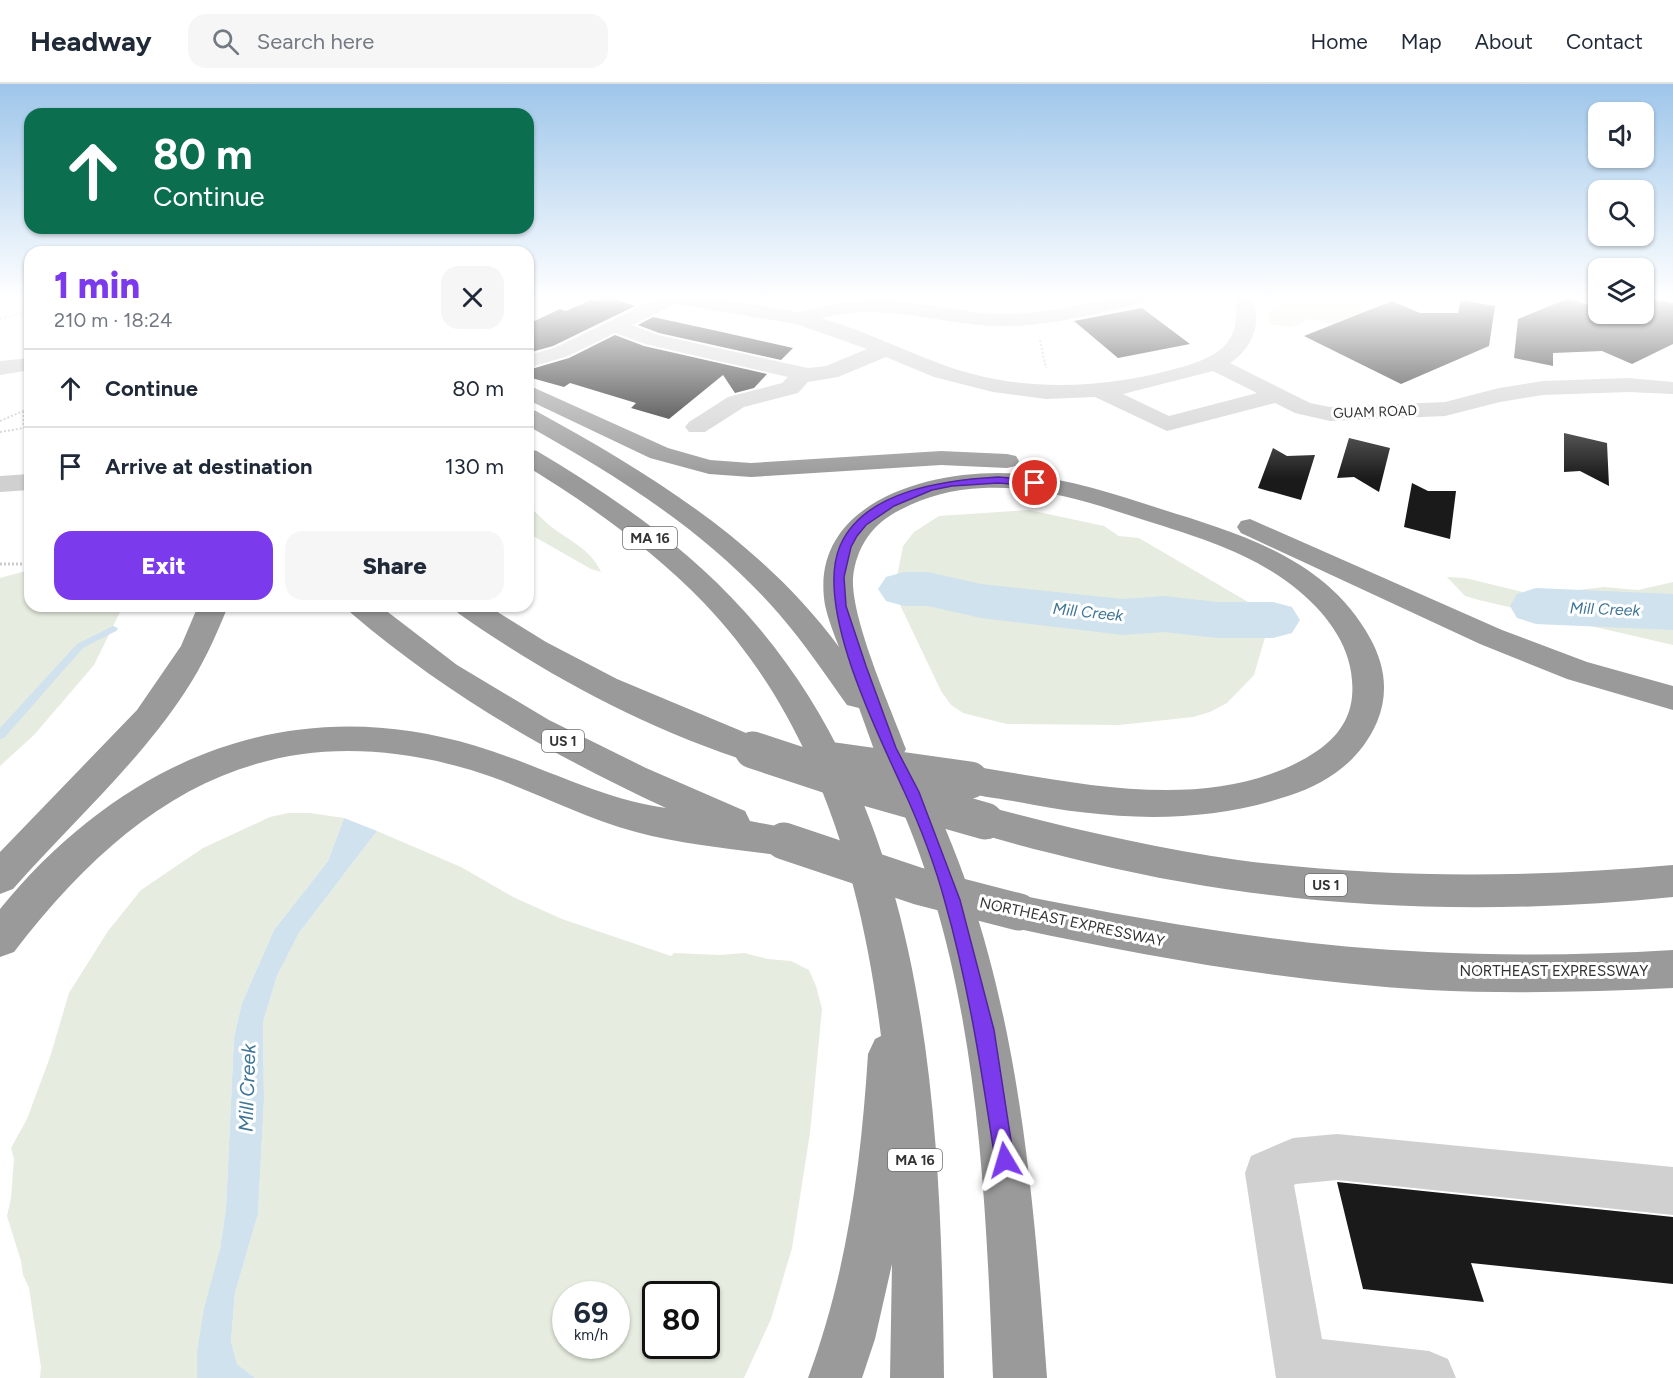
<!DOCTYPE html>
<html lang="en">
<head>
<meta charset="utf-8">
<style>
	body { margin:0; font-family:Figtree,sans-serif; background:#f6f6f7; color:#1f2937; height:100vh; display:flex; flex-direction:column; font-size:22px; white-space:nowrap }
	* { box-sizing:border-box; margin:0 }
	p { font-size:20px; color:#747a83 }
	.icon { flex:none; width:33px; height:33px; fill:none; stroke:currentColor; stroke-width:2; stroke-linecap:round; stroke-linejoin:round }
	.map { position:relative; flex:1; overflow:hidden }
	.panel { position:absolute; left:24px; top:162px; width:510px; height:366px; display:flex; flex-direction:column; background:#fff; border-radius:18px; box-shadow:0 2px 4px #0004 }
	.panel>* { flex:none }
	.hud { position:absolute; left:24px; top:24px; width:510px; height:126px; border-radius:18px; box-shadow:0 2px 4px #0004; background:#0b6e4f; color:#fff; overflow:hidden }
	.buttons { position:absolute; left:1588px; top:18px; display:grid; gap:12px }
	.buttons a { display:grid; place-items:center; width:66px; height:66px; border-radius:12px; background:#fff; box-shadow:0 2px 4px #0004; font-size:30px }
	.speed { position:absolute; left:552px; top:1197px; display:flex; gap:12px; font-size:30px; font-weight:700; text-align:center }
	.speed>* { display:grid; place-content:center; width:78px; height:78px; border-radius:50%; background:#fff; box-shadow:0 2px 4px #0004; line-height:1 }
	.speed small { font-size:15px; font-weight:400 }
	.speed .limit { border:3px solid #111; border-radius:9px; background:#fff; color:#111 }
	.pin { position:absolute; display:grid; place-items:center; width:51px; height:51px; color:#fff; margin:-26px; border:3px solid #fff; border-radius:50%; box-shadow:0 2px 6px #0007 }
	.me { position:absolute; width:66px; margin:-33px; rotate:353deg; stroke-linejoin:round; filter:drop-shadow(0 0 4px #0008) }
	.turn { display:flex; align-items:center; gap:21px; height:126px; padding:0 30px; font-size:27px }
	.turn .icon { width:78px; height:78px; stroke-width:2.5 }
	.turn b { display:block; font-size:42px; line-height:51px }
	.round { display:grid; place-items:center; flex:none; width:63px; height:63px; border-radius:18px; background:#f6f6f7 }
	.overview { display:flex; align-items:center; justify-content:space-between; height:102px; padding:0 30px }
	h1 { font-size:36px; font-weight:800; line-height:45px; color:#7c3aed }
	.cta { display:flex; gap:12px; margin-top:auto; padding:12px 30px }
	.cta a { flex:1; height:69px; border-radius:18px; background:#7c3aed; color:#fff; font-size:24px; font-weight:800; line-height:69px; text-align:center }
	.cta a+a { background:#f6f6f7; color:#1f2937 }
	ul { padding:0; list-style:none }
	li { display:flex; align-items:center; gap:18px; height:78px; padding:0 30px; border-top:2px solid #e0e1e3 }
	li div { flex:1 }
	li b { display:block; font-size:22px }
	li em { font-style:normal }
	header { display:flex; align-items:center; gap:36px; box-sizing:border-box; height:84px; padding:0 30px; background:#fff; border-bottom:2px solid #e0e1e3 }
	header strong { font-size:28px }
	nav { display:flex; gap:33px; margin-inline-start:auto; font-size:21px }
	.search { width:420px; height:54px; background:#f6f6f7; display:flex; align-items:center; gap:15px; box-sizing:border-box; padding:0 21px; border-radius:18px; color:#747a83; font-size:22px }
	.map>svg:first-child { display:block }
</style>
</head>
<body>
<header>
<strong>Headway</strong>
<div class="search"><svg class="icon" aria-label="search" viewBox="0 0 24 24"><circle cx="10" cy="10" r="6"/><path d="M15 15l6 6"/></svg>Search here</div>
<nav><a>Home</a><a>Map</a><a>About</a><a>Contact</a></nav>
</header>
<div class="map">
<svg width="1673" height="1294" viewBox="0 0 1673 1294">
	<rect width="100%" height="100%" fill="#fff"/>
	<path fill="#e6ecdf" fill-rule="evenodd" d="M 1358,214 L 1372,237 L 1350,244 L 1310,235 L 1292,243 L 1269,240 L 1269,226 L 1294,215 Z
		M 528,422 C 536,428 542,435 549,441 C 568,456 591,465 601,488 L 591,485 L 528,449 Z
		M 1029,426 L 1104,442 L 1119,452 L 1139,454 L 1260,525 L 1266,536 L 1266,550 L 1254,591 L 1227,619 L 1210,628 L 1193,633 L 1119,641 L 1007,640 L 963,629 L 951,621 L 941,607 L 901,523 L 895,503 L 903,462 L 914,448 L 939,432 Z
		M 30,486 L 30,522 L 123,522 L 94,581 L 34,651 L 0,682 L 0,494 Z
		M 1447,493 L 1465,494 L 1535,511 L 1604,503 L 1638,506 L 1673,498 L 1673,561 L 1479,516 L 1465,512 Z
		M 288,729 L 310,729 L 344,734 L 328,777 L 274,846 L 242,919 L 234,953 L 226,1124 L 220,1165 L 197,1267 L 197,1294 L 40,1294 L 41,1283 L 29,1204 L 23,1191 L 21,1177 L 7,1132 L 11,1114 L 14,1075 L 11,1064 L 27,1035 L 50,973 L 69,909 L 108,847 L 141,806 L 203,764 L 270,733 Z
		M 377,747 L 461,783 L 513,813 L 562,835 L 671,872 L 674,869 L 720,871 L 744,869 L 768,875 L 791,877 L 809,886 L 816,902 L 822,925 L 810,1049 L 792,1164 L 771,1235 L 744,1294 L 255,1294 L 237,1280 L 231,1257 L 235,1209 L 258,1130 L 264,1016 L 263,938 L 277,892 L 299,849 ZM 566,1210 L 616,1210 L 616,1262 L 566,1262 ZM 656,1210 L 706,1210 L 706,1262 L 656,1262 Z"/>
	<path fill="#cfe2ee" d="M 344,734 L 377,747 L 299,849 L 277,892 L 263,938 L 264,1016 L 258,1130 L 235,1209 L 231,1257 L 237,1280 L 255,1294 L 197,1294 L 197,1267 L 204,1225 L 220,1165 L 226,1124 L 234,953 L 242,919 L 274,846 L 328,777 Z"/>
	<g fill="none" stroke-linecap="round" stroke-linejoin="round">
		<path fill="#cfe2ee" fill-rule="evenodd" d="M 113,542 L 116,543 L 118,545 L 116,547 L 83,564 L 4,654 L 0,655 L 0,644 L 77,560 Z"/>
		<path fill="#cfe2ee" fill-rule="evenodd" d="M 904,488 L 928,488 L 981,500 L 1123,515 L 1164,512 L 1217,518 L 1273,518 L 1292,523 L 1300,536 L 1292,549 L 1273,554 L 1217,554 L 1164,548 L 1123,551 L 981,534 L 928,522 L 904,522 L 886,517 L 878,505 L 886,493 Z
			M 1536,504 L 1673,510 L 1673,546 L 1536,540 L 1517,534 L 1510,522 L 1517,510 Z"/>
	</g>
	<path fill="#1a1a1a" d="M 604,214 L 612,214 L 635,222 L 553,262 L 528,269 L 528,240 L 560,225 L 566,227 L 593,215 L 597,217 Z
		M 1569,214 L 1599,225 L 1599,230 L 1644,230 L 1644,214 L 1673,219 L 1673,260 L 1632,280 L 1602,267 L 1553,269 L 1553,282 L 1514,274 L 1518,235 Z
		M 1461,216 L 1495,222 L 1489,262 L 1401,300 L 1304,252 L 1392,217 L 1420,229 L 1458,229 Z
		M 1142,224 L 1190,260 L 1118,274 L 1074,237 Z
		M 653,233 L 722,248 L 793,264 L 781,276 L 659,249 L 638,241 Z
		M 615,251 L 644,262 L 767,290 L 754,304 L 735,309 L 723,291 L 669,335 L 631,324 L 636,319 L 570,299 L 564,303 L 528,293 L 528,286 L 569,274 Z
		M 1564,349 L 1607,359 L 1609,402 L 1580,387 L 1564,388 Z
		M 1349,354 L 1390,364 L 1379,408 L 1354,393 L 1337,394 Z
		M 1273,364 L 1287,372 L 1315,371 L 1301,416 L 1258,404 Z
		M 1412,399 L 1428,407 L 1456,407 L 1450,455 L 1404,443 Z
		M 1337,1098 L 1673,1133 L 1673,1200 L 1471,1179 L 1484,1218 L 1363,1205 Z"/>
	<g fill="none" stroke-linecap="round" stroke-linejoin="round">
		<path stroke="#cdcdcd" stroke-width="2" stroke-dasharray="2 2" stroke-linecap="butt" d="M 0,235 L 30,227
			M 1040,256 L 1046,284
			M 23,327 L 24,344
			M 0,337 L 30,324
			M 0,348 L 30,343"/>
		<path stroke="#cdcdcd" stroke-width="3" stroke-dasharray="2 2" stroke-linecap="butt" d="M 0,480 L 30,480"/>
		<path fill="#d0d0d0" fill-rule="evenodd" d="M 658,214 L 714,214 L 798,228 L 842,218 L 886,215 L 981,229 L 1013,230 L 1049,227 L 1115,214 L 1148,214 L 1146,218 C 1096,230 1044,244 993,242 C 932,239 884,218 821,234 C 866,247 906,268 949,283 C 1025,309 1106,305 1182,283 C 1221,272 1243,256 1234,214 L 1252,214 C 1263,239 1252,264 1230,279 L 1310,319 L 1330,323 L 1445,318 L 1499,304 L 1543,297 L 1628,294 L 1673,298 L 1673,310 L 1628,308 L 1543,311 L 1500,318 L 1445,332 L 1330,337 L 1295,329 L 1275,319 L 1167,347 L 1095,313 L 1046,315 L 993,308 L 934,293 L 886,273 L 838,293 L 808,298 L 798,309 L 744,323 L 705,348 L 689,348 L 685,343 L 689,338 L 728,313 L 782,299 L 788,293 L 645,260 L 615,249 L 568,272 L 528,284 L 528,271 L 554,264 ZM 676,220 L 796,240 L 867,265 L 826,282 L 808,284 L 658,251 L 632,241 ZM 1213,287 L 1257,309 L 1169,332 L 1123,310 Z
			M 30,274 L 30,286 L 0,291 L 0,277 Z
			M 30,390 L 30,406 L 0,408 L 0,392 Z
			M 1337,1050 L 1673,1083 L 1673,1131 L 1337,1096 L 1296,1100 L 1294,1101 L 1322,1255 L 1429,1267 L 1448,1275 L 1456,1294 L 1276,1294 L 1245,1089 L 1251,1072 L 1293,1054 Z"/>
		<path fill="#9a9a9a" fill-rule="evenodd" d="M 528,301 L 668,364 L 710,376 L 751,379 L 941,367 L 1007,370 L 1016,372 L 1019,377 L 1016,382 L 1007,384 L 941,381 L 751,393 L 709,390 L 650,374 L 528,316 Z
			M 528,325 L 536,327 C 649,389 762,458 839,563 C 834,550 828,535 825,521 C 807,414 940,383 1020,390 C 1068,395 1116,410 1161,425 C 1241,450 1327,475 1370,554 C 1385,581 1389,609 1377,638 C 1360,677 1328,699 1288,712 C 1198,742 1105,736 1013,717 C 995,714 976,712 958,706 L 953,696 L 958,686 L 970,682 C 1077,698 1205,731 1306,674 C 1330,660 1349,642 1352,613 C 1356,569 1331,534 1299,507 C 1255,470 1201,454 1147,437 C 1095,420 1039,401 983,404 C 953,405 927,412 900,426 C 873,439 856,463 853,494 C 851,535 890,622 906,665 L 901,674 L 889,678 L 877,674 L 859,624 L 847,621 C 825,590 804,559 779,530 C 709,449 619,393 528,342 Z
			M 528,365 L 537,367 C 612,412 686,462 745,528 C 931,734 941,1032 944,1294 L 890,1294 L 892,1180 L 875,1255 L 862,1294 L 808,1294 C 847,1189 861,1081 868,970 L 875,955 L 881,952 C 862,795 816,636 704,519 C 652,465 591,422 528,383 Z
			M 1250,435 L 1502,546 L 1587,578 L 1673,602 L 1673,626 L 1567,595 L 1480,560 L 1241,449 L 1237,443 L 1241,437 Z
			M 198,522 L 228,522 C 216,552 203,581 185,608 C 137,681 70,740 13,805 L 0,810 L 0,768 L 137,626 L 181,562 Z
			M 346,522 L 380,522 L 457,581 L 549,636 L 646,684 L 745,727 L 750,737 L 797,746 L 802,757 L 797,768 L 784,772 C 735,765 684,761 636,748 C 579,733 527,703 471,686 C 271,627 134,711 14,868 L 0,873 L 0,825 C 121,677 288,605 476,662 C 540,681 600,715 666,724 C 552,671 447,611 351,529 Z
			M 453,522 L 488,522 L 546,558 L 617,595 L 765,657 L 770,666 L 765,675 L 753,679 C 648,646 547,592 458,529 Z
			M 906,683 L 918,687 C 1015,872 1032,1089 1047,1294 L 993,1294 C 985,1094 977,880 889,697 L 894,687 Z
			M 985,722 C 1069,744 1153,764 1238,776 C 1383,795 1528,794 1673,781 L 1673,813 C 1477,833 1283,825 1091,779 C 1051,769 1011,760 972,747 L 967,737 L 972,727 Z
			M 1019,811 C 1154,838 1290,862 1428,868 C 1510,872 1591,871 1673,866 L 1673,904 C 1591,908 1510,910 1428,906 C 1290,898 1154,874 1019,845 L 1005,840 L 1000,828 L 1005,816 Z"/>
		<path stroke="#9a9a9a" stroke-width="37" d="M 753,666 L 865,703 L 985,737
			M 835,677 L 970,696
			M 784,757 L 918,802 L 1019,828"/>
	</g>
	<linearGradient id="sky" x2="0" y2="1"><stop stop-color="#9ec6ea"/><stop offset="0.54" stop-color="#fff"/><stop offset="1" stop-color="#fff" stop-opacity="0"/></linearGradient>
	<rect width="1673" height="395" fill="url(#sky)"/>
	<path fill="#7c3aed" stroke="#51269a" stroke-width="1.5" d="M 998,393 L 1035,396 L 1041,399 L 1035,402 L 998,399 L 952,402 L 932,406 L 894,422 L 866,441 L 857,452 L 851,463 L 844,493 L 846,522 L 866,582 L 896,664 L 919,708 L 960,816 L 994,946 L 1014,1076 L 1011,1083 L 1005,1086 L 998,1083 L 995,1076 C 982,989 969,903 945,818 C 935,781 920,742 904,707 C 878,650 814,523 840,462 C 864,406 946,396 998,393 Z"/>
	<g text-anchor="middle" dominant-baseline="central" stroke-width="6" stroke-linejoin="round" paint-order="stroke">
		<g font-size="14" fill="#333" stroke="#fff">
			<text transform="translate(1375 328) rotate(-2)">GUAM ROAD</text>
		</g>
		<g fill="#fff" stroke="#707070" stroke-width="1.5">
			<rect x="623" y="443" width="54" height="22" rx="4.5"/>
			<rect x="542" y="646" width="42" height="22" rx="4.5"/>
			<rect x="1305" y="790" width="42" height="22" rx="4.5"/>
			<rect x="888" y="1065" width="54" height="22" rx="4.5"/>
		</g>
		<g font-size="14" font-weight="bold" fill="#333">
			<text x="650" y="454">MA 16</text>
			<text x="563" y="657">US 1</text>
			<text x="1326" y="801">US 1</text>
			<text x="915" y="1076">MA 16</text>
		</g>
		<g font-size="15" fill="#333" stroke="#fff">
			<text transform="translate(1072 838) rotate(12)">NORTHEAST EXPRESSWAY</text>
			<text x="1554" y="887">NORTHEAST EXPRESSWAY</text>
		</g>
		<g font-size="16" font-style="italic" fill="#3f7597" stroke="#fff">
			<text transform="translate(1605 525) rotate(2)">Mill Creek</text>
			<text transform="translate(1088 528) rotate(6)">Mill Creek</text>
		</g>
		<g font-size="20" font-style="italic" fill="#3f7597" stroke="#fff">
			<text transform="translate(247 1004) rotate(-88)">Mill Creek</text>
		</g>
	</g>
</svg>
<div class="buttons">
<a><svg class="icon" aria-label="sound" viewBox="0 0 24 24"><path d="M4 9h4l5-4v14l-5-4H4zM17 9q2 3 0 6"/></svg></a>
<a><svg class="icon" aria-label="search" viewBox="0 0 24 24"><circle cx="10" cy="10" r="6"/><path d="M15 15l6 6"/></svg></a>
<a><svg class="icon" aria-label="layers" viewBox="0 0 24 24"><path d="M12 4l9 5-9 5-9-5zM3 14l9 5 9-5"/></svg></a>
</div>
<div class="speed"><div>69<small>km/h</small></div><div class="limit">80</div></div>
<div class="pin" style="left:1035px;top:399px;background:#d93025"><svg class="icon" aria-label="arrive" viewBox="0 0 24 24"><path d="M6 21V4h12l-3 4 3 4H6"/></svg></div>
<svg class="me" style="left:1005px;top:1076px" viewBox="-20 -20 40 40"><path d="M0-17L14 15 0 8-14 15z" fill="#7c3aed" stroke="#fff" stroke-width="4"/></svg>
<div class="hud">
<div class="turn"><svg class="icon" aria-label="ahead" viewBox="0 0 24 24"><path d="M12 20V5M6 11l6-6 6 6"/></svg><div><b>80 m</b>Continue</div></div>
</div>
<section class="panel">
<div class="overview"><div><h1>1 min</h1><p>210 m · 18:24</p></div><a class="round"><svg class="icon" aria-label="close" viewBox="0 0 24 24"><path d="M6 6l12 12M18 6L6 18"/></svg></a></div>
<ul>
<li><svg class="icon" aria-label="ahead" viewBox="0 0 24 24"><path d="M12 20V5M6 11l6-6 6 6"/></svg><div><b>Continue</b></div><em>80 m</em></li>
<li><svg class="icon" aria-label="arrive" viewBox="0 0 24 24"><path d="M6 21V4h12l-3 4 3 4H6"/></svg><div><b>Arrive at destination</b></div><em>130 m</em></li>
</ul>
<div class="cta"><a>Exit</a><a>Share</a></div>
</section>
</div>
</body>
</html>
